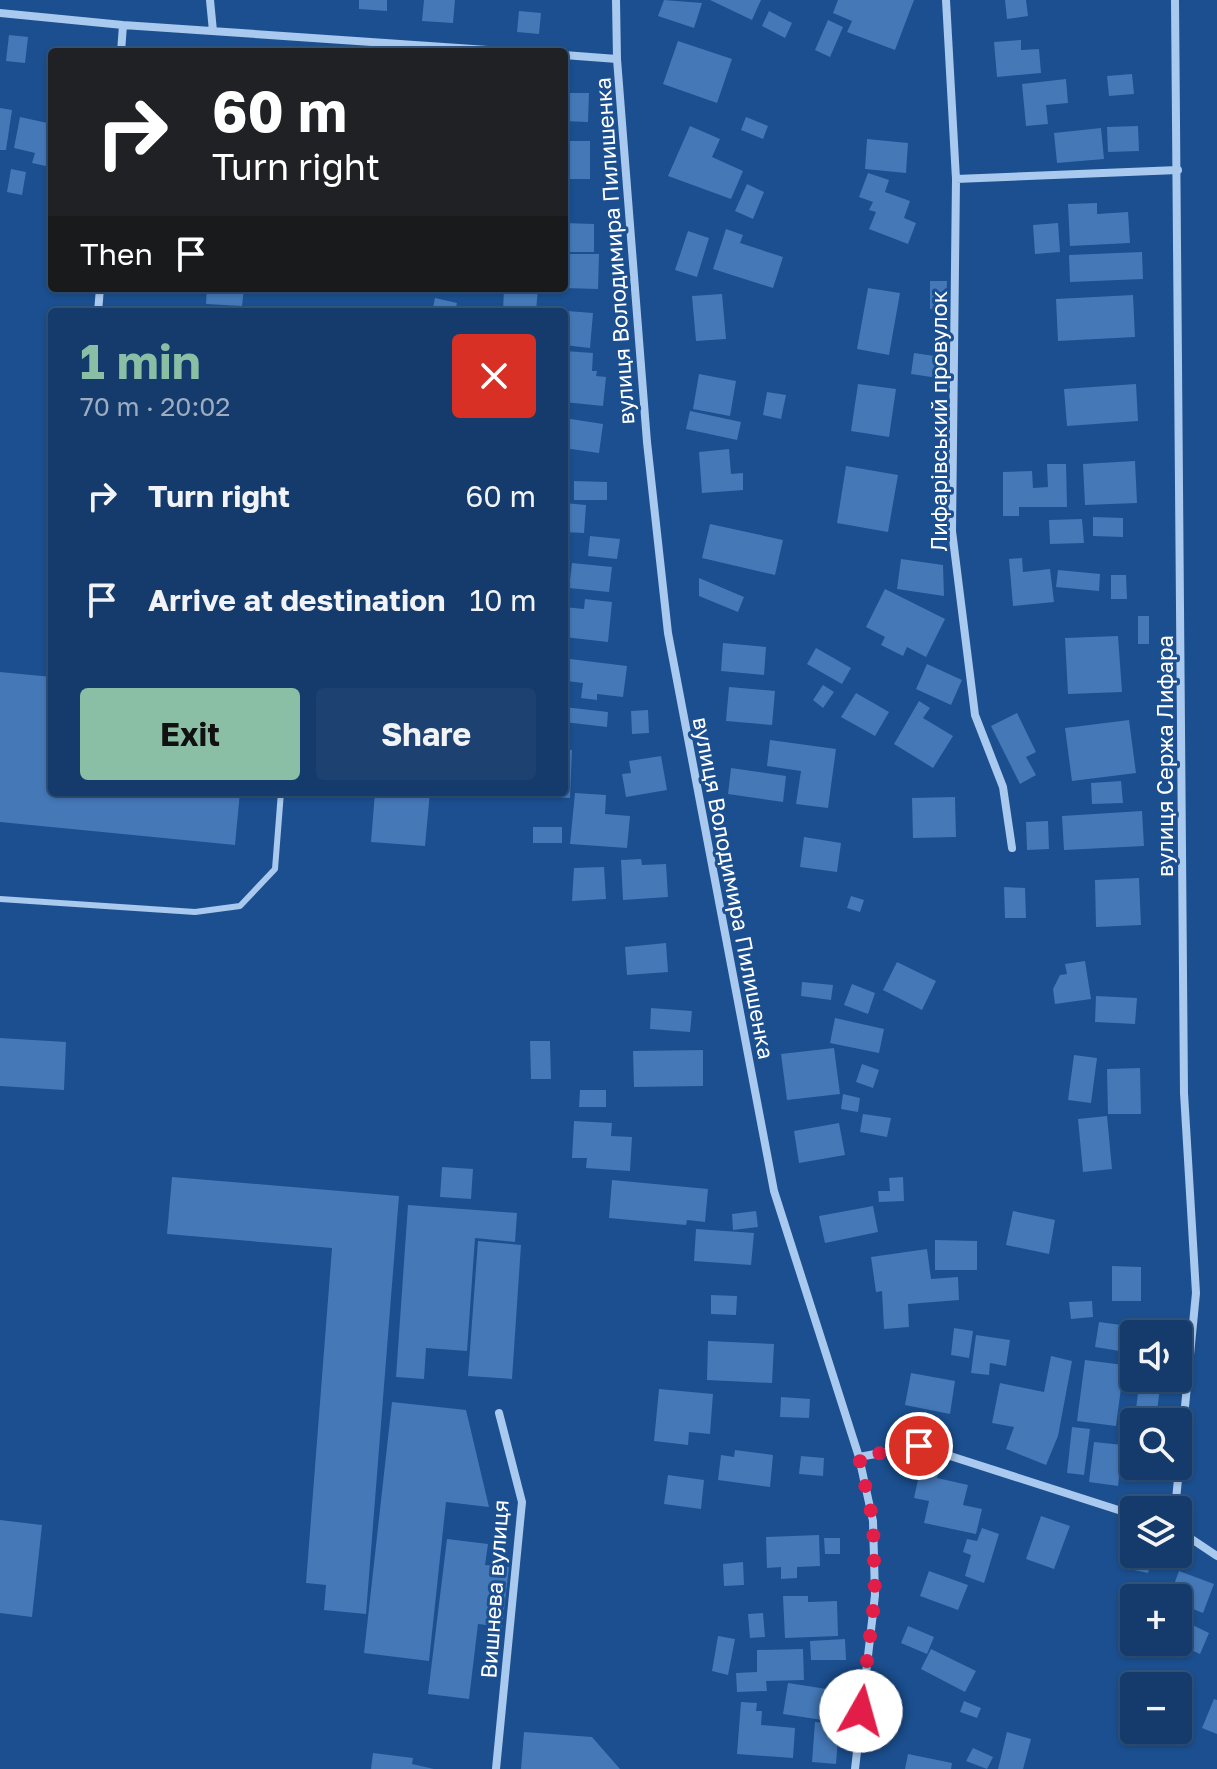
<!DOCTYPE html>
<html lang="en">
<head>
<meta charset="utf-8">
<style>
	body { margin:0; font-family:"Golos Text",sans-serif; background:#1d4271; color:#f1f3f6; height:100vh; display:flex; flex-direction:column; font-size:30px; white-space:nowrap }
	* { box-sizing:border-box; margin:0 }
	p { font-size:26px; color:#9dadc1 }
	.icon { flex:none; width:44px; height:44px; fill:none; stroke:currentColor; stroke-width:2; stroke-linecap:round; stroke-linejoin:round }
	.map { position:relative; flex:1; overflow:hidden }
	.drawer { position:absolute; left:48px; top:308px; width:520px; height:488px; display:flex; flex-direction:column; background:#143b6b; border-radius:8px; box-shadow:0 2px 6px #0004,0 0 0 2px #33557e }
	.drawer>* { flex:none }
	.top-card { position:absolute; left:48px; top:48px; width:520px; height:244px; border-radius:8px; box-shadow:0 2px 6px #0004,0 0 0 2px #33557e; background:#202124; color:#fff; overflow:hidden }
	.fabs { position:absolute; left:1120px; top:1320px; display:grid; gap:16px }
	.fabs a { display:grid; place-items:center; width:72px; height:72px; border-radius:8px; background:#143b6b; box-shadow:0 2px 6px #0004,0 0 0 2px #33557e; font-size:40px }
	.pin { position:absolute; display:grid; place-items:center; width:68px; height:68px; color:#fff; margin:-34px; border:4px solid #fff; border-radius:50%; box-shadow:0 2px 8px #0007 }
	.me { position:absolute; width:88px; margin:-44px; rotate:7deg; stroke-linejoin:round; filter:drop-shadow(0 0 6px #0008) }
	.turn { display:flex; align-items:center; gap:28px; height:168px; padding:0 32px; font-size:36px }
	.turn .icon { width:104px; height:104px; stroke-width:2.5 }
	.turn b { display:block; font-size:56px; line-height:68px }
	.then { display:flex; align-items:center; height:76px; padding:0 32px; background:#0003; gap:16px; font-size:30px }
	.round { display:grid; place-items:center; flex:none; width:84px; height:84px; border-radius:8px; background:#1d4271 }
	.overview { display:flex; align-items:center; justify-content:space-between; height:136px; padding:0 32px }
	h1 { font-size:48px; font-weight:700; line-height:60px; color:#8abfa5 }
	.primary-button { display:flex; gap:16px; margin-top:auto; padding:16px 32px }
	.primary-button a { flex:1; height:92px; border-radius:8px; background:#8abfa5; color:#111; font-size:32px; font-weight:700; line-height:92px; text-align:center }
	.primary-button a+a { background:#1d4271; color:#f1f3f6 }
	ul { padding:0; list-style:none }
	li { display:flex; align-items:center; gap:24px; height:104px; padding:0 32px }
	li div { flex:1 }
	li b { display:block; font-size:30px }
	li em { font-style:normal }
	.map>svg:first-child { display:block }
</style>
</head>
<body>
<div class="map">
<svg width="1217" height="1769" viewBox="0 0 1217 1769">
	<rect width="100%" height="100%" fill="#1b4f8f"/>
	<path fill="#4478b7" d="M 359,0 L 387,0 L 387,11 L 359,9 Z
		M 424,0 L 455,0 L 453,23 L 422,21 Z
		M 664,0 L 702,3 L 694,28 L 658,16 Z
		M 710,0 L 761,0 L 752,20 Z
		M 838,0 L 914,0 L 895,50 L 847,32 L 852,21 L 833,13 Z
		M 1005,0 L 1026,0 L 1028,16 L 1007,19 Z
		M 519,11 L 541,13 L 539,34 L 517,32 Z
		M 769,11 L 792,23 L 785,38 L 762,26 Z
		M 828,20 L 843,27 L 830,57 L 815,50 Z
		M 9,35 L 28,37 L 25,63 L 6,61 Z
		M 1021,40 L 1021,50 L 1039,49 L 1041,73 L 997,77 L 994,42 Z
		M 678,41 L 732,59 L 717,103 L 663,84 Z
		M 1132,74 L 1134,94 L 1109,96 L 1107,76 Z
		M 1066,79 L 1068,103 L 1046,105 L 1048,124 L 1026,126 L 1022,84 Z
		M 564,93 L 589,93 L 588,122 L 564,121 Z
		M 0,108 L 12,110 L 6,150 L 0,150 Z
		M 20,117 L 52,124 L 46,166 L 32,163 L 35,153 L 14,148 Z
		M 746,117 L 768,126 L 763,139 L 741,130 Z
		M 690,126 L 720,139 L 712,157 L 743,171 L 731,199 L 668,176 Z
		M 1138,126 L 1139,151 L 1108,152 L 1107,127 Z
		M 1101,128 L 1104,159 L 1057,163 L 1054,133 Z
		M 867,139 L 908,143 L 906,173 L 865,169 Z
		M 564,141 L 590,141 L 590,179 L 564,179 Z
		M 11,169 L 26,172 L 22,195 L 7,192 Z
		M 868,173 L 889,180 L 885,192 L 910,201 L 904,218 L 916,223 L 908,244 L 869,229 L 876,212 L 869,210 L 873,202 L 859,197 Z
		M 747,184 L 764,192 L 753,219 L 735,211 Z
		M 1097,203 L 1097,214 L 1128,212 L 1130,243 L 1070,246 L 1068,204 Z
		M 564,223 L 594,224 L 594,252 L 564,252 Z
		M 1058,223 L 1060,252 L 1035,254 L 1033,225 Z
		M 726,229 L 743,235 L 740,243 L 783,257 L 773,288 L 713,269 Z
		M 688,231 L 709,238 L 697,277 L 675,270 Z
		M 1142,252 L 1143,279 L 1070,282 L 1069,255 Z
		M 564,254 L 599,254 L 598,289 L 564,288 Z
		M 930,281 L 947,281 L 946,309 L 930,309 Z
		M 207,288 L 244,288 L 242,306 L 206,304 Z
		M 262,288 L 307,288 L 307,294 L 262,292 Z
		M 504,288 L 538,288 L 536,312 L 503,311 Z
		M 868,288 L 900,293 L 889,355 L 857,349 Z
		M 722,294 L 726,339 L 696,341 L 692,296 Z
		M 1133,295 L 1135,337 L 1058,341 L 1056,299 Z
		M 435,298 L 457,303 L 455,312 L 432,312 Z
		M 567,311 L 593,313 L 590,348 L 564,345 Z
		M 565,351 L 593,353 L 592,371 L 597,371 L 596,376 L 606,377 L 603,406 L 564,402 Z
		M 914,353 L 941,357 L 938,378 L 911,374 Z
		M 699,374 L 736,381 L 730,416 L 693,409 Z
		M 858,384 L 896,389 L 889,437 L 851,431 Z
		M 1136,384 L 1138,421 L 1067,426 L 1064,389 Z
		M 767,392 L 786,395 L 781,419 L 763,415 Z
		M 690,411 L 741,422 L 737,440 L 686,429 Z
		M 564,418 L 603,424 L 599,453 L 564,448 Z
		M 729,449 L 731,474 L 743,473 L 743,490 L 702,493 L 699,452 Z
		M 1135,461 L 1137,503 L 1085,505 L 1083,464 Z
		M 1047,464 L 1066,464 L 1067,507 L 1019,507 L 1019,516 L 1003,516 L 1003,472 L 1032,471 L 1033,488 L 1048,487 Z
		M 846,466 L 898,475 L 888,532 L 837,523 Z
		M 574,481 L 607,482 L 607,500 L 574,500 Z
		M 564,503 L 586,505 L 584,533 L 564,532 Z
		M 1093,517 L 1123,518 L 1123,537 L 1093,536 Z
		M 1082,519 L 1084,543 L 1050,544 L 1049,520 Z
		M 710,524 L 783,540 L 775,575 L 702,558 Z
		M 590,536 L 620,539 L 617,559 L 588,556 Z
		M 1022,558 L 1023,572 L 1050,569 L 1054,602 L 1013,606 L 1009,559 Z
		M 901,559 L 943,565 L 944,596 L 897,589 Z
		M 572,563 L 612,567 L 609,592 L 569,588 Z
		M 1058,570 L 1100,574 L 1099,591 L 1056,587 Z
		M 1111,575 L 1126,575 L 1127,599 L 1111,599 Z
		M 699,578 L 744,597 L 738,612 L 699,596 Z
		M 885,589 L 945,619 L 926,657 L 907,647 L 903,656 L 881,645 L 885,637 L 866,627 Z
		M 585,599 L 612,602 L 608,642 L 564,637 L 564,607 L 584,609 Z
		M 1138,616 L 1149,616 L 1149,644 L 1138,644 Z
		M 1118,636 L 1122,692 L 1068,694 L 1065,638 Z
		M 723,643 L 766,647 L 764,675 L 721,671 Z
		M 816,648 L 851,668 L 842,684 L 807,664 Z
		M 570,659 L 627,666 L 623,697 L 597,694 L 597,700 L 581,698 L 583,683 L 567,681 Z
		M 927,664 L 962,680 L 951,705 L 916,689 Z
		M 0,672 L 52,677 L 52,792 L 240,792 L 235,845 L 0,822 Z
		M 823,685 L 834,692 L 823,708 L 813,700 Z
		M 729,687 L 775,691 L 772,725 L 726,721 Z
		M 856,693 L 889,712 L 875,736 L 841,717 Z
		M 919,701 L 930,708 L 923,718 L 953,736 L 933,768 L 894,744 Z
		M 564,707 L 608,712 L 607,727 L 564,722 Z
		M 648,710 L 649,733 L 632,734 L 631,711 Z
		M 1017,713 L 1036,752 L 1026,757 L 1036,775 L 1020,784 L 991,726 Z
		M 1129,720 L 1136,773 L 1072,781 L 1065,728 Z
		M 770,740 L 836,749 L 828,808 L 796,804 L 801,771 L 767,766 Z
		M 564,749 L 572,750 L 570,798 L 546,797 L 546,792 L 564,792 Z
		M 661,756 L 667,790 L 626,797 L 622,774 L 631,773 L 629,761 Z
		M 731,768 L 786,776 L 783,802 L 728,794 Z
		M 1121,781 L 1123,803 L 1092,804 L 1091,783 Z
		M 375,792 L 430,792 L 425,846 L 371,842 Z
		M 575,793 L 606,795 L 605,814 L 630,816 L 627,848 L 570,844 Z
		M 955,797 L 956,837 L 913,838 L 912,798 Z
		M 1142,811 L 1144,846 L 1064,850 L 1062,816 Z
		M 1048,821 L 1049,849 L 1027,850 L 1026,822 Z
		M 533,827 L 562,827 L 562,843 L 533,843 Z
		M 804,837 L 841,843 L 837,872 L 800,867 Z
		M 641,859 L 642,865 L 666,864 L 668,897 L 623,900 L 621,860 Z
		M 604,867 L 606,899 L 572,901 L 574,868 Z
		M 1139,878 L 1141,925 L 1096,927 L 1095,880 Z
		M 1004,887 L 1025,888 L 1026,918 L 1005,918 Z
		M 851,896 L 864,900 L 860,912 L 847,908 Z
		M 666,943 L 668,972 L 627,975 L 625,947 Z
		M 1085,961 L 1091,999 L 1055,1004 L 1053,989 L 1060,975 L 1067,974 L 1065,964 Z
		M 897,962 L 936,981 L 922,1010 L 883,990 Z
		M 802,982 L 833,985 L 831,1000 L 801,996 Z
		M 852,984 L 875,993 L 868,1014 L 844,1005 Z
		M 1096,996 L 1137,998 L 1135,1024 L 1095,1022 Z
		M 651,1008 L 692,1011 L 690,1032 L 650,1029 Z
		M 835,1018 L 884,1029 L 879,1053 L 830,1043 Z
		M 0,1038 L 66,1042 L 64,1090 L 0,1086 Z
		M 530,1041 L 550,1041 L 551,1079 L 531,1079 Z
		M 834,1048 L 840,1094 L 787,1100 L 781,1054 Z
		M 703,1050 L 703,1086 L 634,1087 L 633,1051 Z
		M 1074,1055 L 1097,1058 L 1091,1103 L 1068,1100 Z
		M 862,1064 L 879,1070 L 873,1088 L 856,1082 Z
		M 1140,1068 L 1141,1114 L 1108,1114 L 1107,1069 Z
		M 580,1090 L 606,1090 L 606,1107 L 579,1107 Z
		M 843,1094 L 860,1098 L 858,1112 L 841,1109 Z
		M 863,1114 L 891,1118 L 887,1137 L 860,1132 Z
		M 1107,1116 L 1112,1169 L 1083,1172 L 1078,1119 Z
		M 574,1121 L 612,1123 L 611,1136 L 632,1137 L 630,1171 L 586,1168 L 587,1158 L 572,1158 Z
		M 839,1123 L 845,1155 L 799,1163 L 794,1131 Z
		M 442,1167 L 473,1169 L 471,1199 L 440,1197 Z
		M 172,1177 L 399,1196 L 366,1614 L 324,1610 L 326,1585 L 306,1583 L 332,1248 L 167,1234 Z
		M 903,1177 L 904,1201 L 879,1202 L 878,1191 L 890,1191 L 889,1178 Z
		M 612,1180 L 708,1189 L 705,1222 L 687,1220 L 686,1225 L 609,1218 Z
		M 408,1205 L 517,1213 L 515,1242 L 475,1238 L 467,1351 L 426,1348 L 424,1379 L 396,1377 Z
		M 873,1206 L 878,1232 L 825,1243 L 819,1216 Z
		M 756,1211 L 758,1227 L 733,1230 L 732,1214 Z
		M 1013,1211 L 1055,1220 L 1049,1254 L 1006,1245 Z
		M 696,1229 L 754,1233 L 751,1265 L 694,1261 Z
		M 935,1240 L 977,1241 L 977,1270 L 935,1270 Z
		M 478,1241 L 521,1245 L 512,1379 L 468,1376 Z
		M 927,1249 L 931,1279 L 958,1277 L 959,1300 L 908,1304 L 909,1327 L 884,1329 L 882,1291 L 876,1292 L 871,1257 Z
		M 1112,1266 L 1141,1267 L 1141,1301 L 1112,1301 Z
		M 711,1295 L 737,1296 L 736,1315 L 711,1314 Z
		M 1092,1301 L 1093,1317 L 1071,1319 L 1069,1302 Z
		M 1099,1322 L 1136,1327 L 1132,1353 L 1095,1347 Z
		M 954,1328 L 973,1331 L 969,1358 L 951,1355 Z
		M 976,1335 L 1010,1340 L 1006,1366 L 990,1363 L 989,1375 L 971,1373 Z
		M 708,1341 L 774,1344 L 772,1383 L 707,1380 Z
		M 1051,1356 L 1072,1361 L 1058,1436 L 1046,1465 L 1006,1449 L 1014,1427 L 992,1423 L 1000,1383 L 1044,1392 Z
		M 1085,1360 L 1124,1365 L 1116,1426 L 1077,1421 Z
		M 911,1373 L 955,1381 L 950,1414 L 905,1405 Z
		M 1139,1385 L 1160,1388 L 1157,1411 L 1136,1409 Z
		M 659,1389 L 713,1394 L 710,1434 L 689,1432 L 688,1445 L 654,1441 Z
		M 781,1397 L 810,1399 L 809,1418 L 780,1417 Z
		M 392,1402 L 466,1410 L 489,1507 L 446,1502 L 429,1661 L 364,1653 Z
		M 1072,1427 L 1090,1429 L 1084,1475 L 1067,1473 Z
		M 1094,1442 L 1123,1445 L 1118,1486 L 1089,1482 Z
		M 735,1450 L 773,1455 L 770,1487 L 718,1480 L 721,1455 L 734,1457 Z
		M 801,1456 L 824,1458 L 823,1476 L 799,1474 Z
		M 921,1466 L 939,1470 L 937,1478 L 968,1485 L 963,1505 L 982,1509 L 976,1534 L 924,1523 L 929,1501 L 914,1498 Z
		M 668,1475 L 704,1480 L 701,1509 L 664,1504 Z
		M 1041,1516 L 1070,1526 L 1054,1569 L 1026,1559 Z
		M 0,1520 L 42,1525 L 32,1617 L 0,1613 Z
		M 982,1528 L 999,1534 L 984,1583 L 965,1576 L 971,1555 L 963,1552 L 967,1539 L 977,1541 Z
		M 819,1535 L 820,1566 L 797,1567 L 797,1578 L 781,1579 L 781,1567 L 767,1568 L 766,1537 Z
		M 1133,1537 L 1134,1554 L 1153,1554 L 1148,1573 L 1125,1568 Z
		M 824,1538 L 840,1538 L 840,1554 L 825,1554 Z
		M 447,1539 L 488,1544 L 485,1565 L 509,1567 L 502,1627 L 478,1624 L 469,1699 L 428,1694 Z
		M 743,1562 L 744,1585 L 724,1586 L 723,1564 Z
		M 929,1571 L 968,1585 L 958,1610 L 920,1596 Z
		M 1179,1571 L 1214,1584 L 1203,1613 L 1178,1603 L 1178,1598 L 1169,1598 Z
		M 783,1596 L 808,1596 L 808,1602 L 837,1601 L 838,1636 L 785,1638 Z
		M 763,1613 L 765,1637 L 750,1638 L 748,1614 Z
		M 1178,1618 L 1209,1633 L 1200,1654 L 1178,1644 Z
		M 908,1626 L 934,1637 L 927,1654 L 901,1643 Z
		M 718,1636 L 735,1639 L 728,1675 L 712,1671 Z
		M 845,1639 L 846,1660 L 811,1660 L 810,1641 Z
		M 803,1649 L 804,1680 L 766,1681 L 767,1691 L 737,1692 L 736,1673 L 757,1672 L 757,1650 Z
		M 931,1649 L 976,1671 L 965,1692 L 921,1669 Z
		M 788,1683 L 833,1690 L 829,1721 L 783,1714 Z
		M 1214,1699 L 1217,1700 L 1217,1734 L 1202,1728 Z
		M 964,1701 L 981,1708 L 977,1718 L 960,1712 Z
		M 741,1702 L 757,1703 L 756,1711 L 762,1711 L 761,1725 L 795,1728 L 793,1758 L 737,1754 Z
		M 815,1722 L 839,1724 L 836,1764 L 812,1762 Z
		M 524,1732 L 592,1737 L 620,1769 L 521,1769 Z
		M 1007,1732 L 1031,1739 L 1023,1769 L 998,1769 Z
		M 973,1748 L 993,1757 L 987,1769 L 966,1761 Z
		M 373,1753 L 413,1758 L 412,1764 L 434,1769 L 371,1769 Z
		M 908,1754 L 952,1763 L 951,1769 L 905,1769 Z"/>
	<g fill="none" stroke-linecap="round" stroke-linejoin="round">
		<path stroke="#a9c9ee" stroke-width="6" d="M 0,899 L 195,912 L 240,906 L 275,869 L 281,792"/>
		<path stroke="#a9c9ee" stroke-width="8" d="M 210,0 L 213,31
			M 616,0 L 617,59 L 647,442 L 668,633 L 774,1191 L 859,1457 L 873,1521 L 875,1595 L 855,1769
			M 946,0 L 956,179 L 952,531 L 975,715 L 1003,787 L 1012,848
			M 1175,0 L 1184,1093 L 1196,1293 L 1175,1510
			M 0,13 L 123,25 L 518,52
			M 121,52 L 123,25
			M 564,55 L 617,59
			M 956,179 L 1178,170
			M 98,312 L 100,288
			M 859,1457 L 919,1446 L 1134,1515
			M 1178,1530 L 1217,1556
			M 496,1769 L 522,1502 L 499,1413"/>
	</g>
	<g fill="none" stroke-linecap="round" stroke-linejoin="round">
		<path stroke="#e11d48" stroke-width="14" stroke-dasharray="0 25.2" d="M 861,1711 L 875,1595 L 873,1521 L 859,1457 L 919,1446"/>
	</g>
	<g text-anchor="middle" dominant-baseline="central" stroke-width="6" stroke-linejoin="round" paint-order="stroke">
		<g font-size="22" fill="#fff" stroke="#1b4f8f">
			<text transform="translate(614 251) rotate(-94)">вулиця Володимира Пилишенка</text>
			<text transform="translate(938 421) rotate(-90)">Лифарівський провулок</text>
			<text transform="translate(1164 756) rotate(-90)">вулиця Сержа Лифара</text>
			<text transform="translate(734 888) rotate(79)">вулиця Володимира Пилишенка</text>
			<text transform="translate(494 1589) rotate(-86)">Вишнева вулиця</text>
		</g>
	</g>
</svg>
<div class="fabs">
<a><svg class="icon" aria-label="sound" viewBox="0 0 24 24"><path d="M4 9h4l5-4v14l-5-4H4zM17 9q2 3 0 6"/></svg></a>
<a><svg class="icon" aria-label="search" viewBox="0 0 24 24"><circle cx="10" cy="10" r="6"/><path d="M15 15l6 6"/></svg></a>
<a><svg class="icon" aria-label="layers" viewBox="0 0 24 24"><path d="M12 4l9 5-9 5-9-5zM3 14l9 5 9-5"/></svg></a>
<a>+</a>
<a>−</a>
</div>
<div class="pin" style="left:919px;top:1446px;background:#d93025"><svg class="icon" aria-label="arrive" viewBox="0 0 24 24"><path d="M6 21V4h12l-3 4 3 4H6"/></svg></div>
<svg class="me" style="left:861px;top:1711px" viewBox="-20 -20 40 40"><circle r="19" fill="#fff"/><path d="M0-13L10 11 0 6-10 11z" fill="#e11d48"/></svg>
<div class="top-card">
<div class="turn"><svg class="icon" aria-label="right" viewBox="0 0 24 24"><path d="M7 20v-9h11M14 6l5 5-5 5"/></svg><div><b>60 m</b>Turn right</div></div>
<div class="then">Then<svg class="icon" aria-label="arrive" viewBox="0 0 24 24"><path d="M6 21V4h12l-3 4 3 4H6"/></svg></div>
</div>
<section class="drawer">
<div class="overview"><div><h1>1 min</h1><p>70 m · 20:02</p></div><a class="round" style="background:#d93025;color:#fff"><svg class="icon" aria-label="close" viewBox="0 0 24 24"><path d="M6 6l12 12M18 6L6 18"/></svg></a></div>
<ul>
<li><svg class="icon" aria-label="right" viewBox="0 0 24 24"><path d="M7 20v-9h11M14 6l5 5-5 5"/></svg><div><b>Turn right</b></div><em>60 m</em></li>
<li><svg class="icon" aria-label="arrive" viewBox="0 0 24 24"><path d="M6 21V4h12l-3 4 3 4H6"/></svg><div><b>Arrive at destination</b></div><em>10 m</em></li>
</ul>
<div class="primary-button"><a>Exit</a><a>Share</a></div>
</section>
</div>
</body>
</html>
